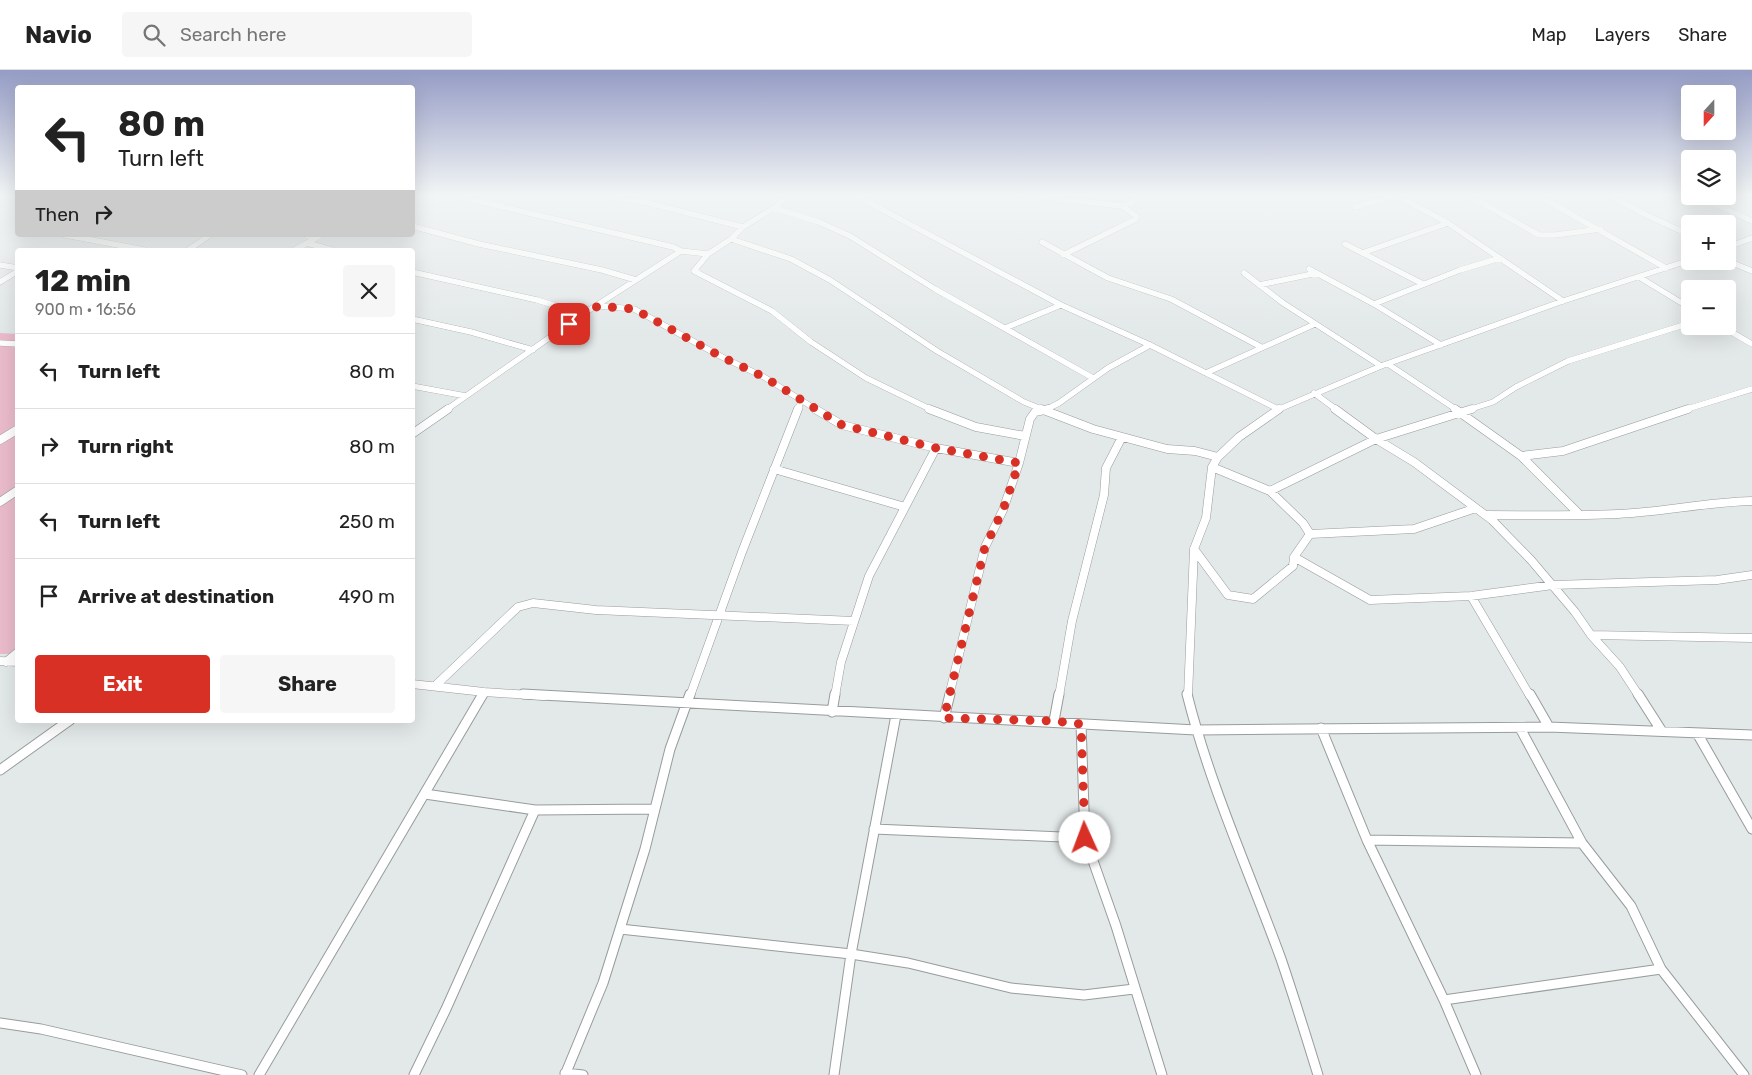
<!DOCTYPE html>
<html lang="en">
<head>
<meta charset="utf-8">
<style>
	body { margin:0; font-family:Rubik,sans-serif; background:#f6f6f6; color:#222; height:100vh; display:flex; flex-direction:column; font-size:19px; white-space:nowrap }
	* { box-sizing:border-box; margin:0 }
	p { font-size:16px; color:#767676 }
	.icon { flex:none; width:28px; height:28px; fill:none; stroke:currentColor; stroke-width:2; stroke-linecap:round; stroke-linejoin:round }
	.map { position:relative; flex:1; overflow:hidden }
	.side { position:absolute; left:15px; top:178px; width:400px; height:475px; display:flex; flex-direction:column; background:#fff; border-radius:5px; box-shadow:0 5px 20px #0002 }
	.side>* { flex:none }
	.banner { position:absolute; left:15px; top:15px; width:400px; height:152px; border-radius:5px; box-shadow:0 5px 20px #0002; background:#fff; color:#222; overflow:hidden }
	.needle { width:32px; rotate:201deg }
	.fabs { position:absolute; left:1681px; top:15px; display:grid; gap:10px }
	.fabs a { display:grid; place-items:center; width:55px; height:55px; border-radius:5px; background:#fff; box-shadow:0 5px 20px #0002; font-size:25px }
	.pin { position:absolute; display:grid; place-items:center; width:42px; height:42px; color:#fff; margin:-21px; border-radius:10px; box-shadow:0 2px 8px #0006 }
	.me { position:absolute; width:55px; margin:-28px; rotate:358deg; stroke-linejoin:round; filter:drop-shadow(0 0 4px #0008) }
	.turn { display:flex; align-items:center; gap:18px; height:105px; padding:0 20px; font-size:22px }
	.turn .icon { width:65px; height:65px; stroke-width:2.5 }
	.turn b { display:block; font-size:35px; line-height:42px }
	.then { display:flex; align-items:center; height:48px; padding:0 20px; background:#0003; gap:10px; font-size:19px }
	.round { display:grid; place-items:center; flex:none; width:52px; height:52px; border-radius:5px; background:#f6f6f6 }
	.summary { display:flex; align-items:center; justify-content:space-between; height:85px; padding:0 20px }
	h1 { font-size:30px; font-weight:700; line-height:38px }
	.primary-button { display:flex; gap:10px; margin-top:auto; padding:10px 20px }
	.primary-button a { flex:1; height:58px; border-radius:5px; background:#d93025; color:#fff; font-size:20px; font-weight:700; line-height:58px; text-align:center }
	.primary-button a+a { background:#f6f6f6; color:#222 }
	ul { padding:0; list-style:none }
	li { display:flex; align-items:center; gap:15px; height:75px; padding:0 20px; border-top:1px solid #e0e0e0 }
	li div { flex:1 }
	li b { display:block; font-size:19px }
	li em { font-style:normal }
	header { display:flex; align-items:center; gap:30px; box-sizing:border-box; height:70px; padding:0 25px; background:#fff; border-bottom:1px solid #e0e0e0 }
	header strong { font-size:24px }
	nav { display:flex; gap:28px; margin-inline-start:auto; font-size:18px }
	.search { width:350px; height:45px; background:#f6f6f6; display:flex; align-items:center; gap:12px; box-sizing:border-box; padding:0 18px; border-radius:5px; color:#767676; font-size:19px }
	.map>svg:first-child { display:block }
</style>
</head>
<body>
<header>
<strong>Navio</strong>
<div class="search"><svg class="icon" aria-label="search" viewBox="0 0 24 24"><circle cx="10" cy="10" r="6"/><path d="M15 15l6 6"/></svg>Search here</div>
<nav><a>Map</a><a>Layers</a><a>Share</a></nav>
</header>
<div class="map">
<svg width="1752" height="1005" viewBox="0 0 1752 1005">
	<rect width="100%" height="100%" fill="#e3e8e8"/>
	<path fill="#eabbcb" d="M 0,263 L 17,264 L 18,584 L 0,584 Z"/>
	<g fill="none" stroke-linecap="round" stroke-linejoin="round">
		<defs>
			<path id="minor-far2" d="M 452,125 L 673,177 L 681,181
				M 602,125 L 648,133 L 743,157
				M 855,125 L 1061,235 L 1150,275 L 1278,339
				M 1024,125 L 1122,136
				M 1396,125 L 1448,153 L 1563,231
				M 1468,125 L 1539,165 L 1555,165 L 1601,159
				M 1537,125 L 1666,198
				M 1609,125 L 1644,144 L 1690,165
				M 1697,126 L 1752,151
				M 1355,137 L 1397,125
				M 774,138 L 819,152 L 850,166 L 935,219 L 1093,308
				M 412,156 L 479,174 L 602,200 L 636,210
				M 65,165 L 145,180
				M 306,165 L 316,168
				M 731,169 L 791,189 L 830,210 L 937,281 L 1024,332 L 1044,340
				M 1042,172 L 1108,208 L 1171,229 L 1261,277
				M 307,173 L 332,180
				M 1345,174 L 1423,214
				M 1728,177 L 1752,168
				M 188,180 L 210,165
				M 295,180 L 321,165
				M 1362,183 L 1448,153
				M 708,184 L 694,201 L 772,241 L 811,272 L 866,308 L 932,340
				M 1063,185 L 1136,149 L 1136,146 L 1122,136 L 1131,133 L 1136,125
				M 1728,191 L 1752,201
				M 0,195 L 18,198
				M 1309,199 L 1374,234 L 1441,275
				M 412,202 L 537,230 L 583,244
				M 1244,203 L 1283,233 L 1381,296
				M 1639,207 L 1690,238
				M 0,212 L 18,201
				M 1259,215 L 1317,203
				M 1374,234 L 1460,200 L 1500,188
				M 598,236 L 634,239 L 722,287 L 764,307 L 817,340
				M 412,249 L 471,262 L 533,280
				M 1721,256 L 1752,274
				M 1005,258 L 1061,235
				M 0,273 L 18,274
				M 1388,294 L 1457,340
				M 1206,303 L 1315,254
				M 412,316 L 466,326
				M 1314,323 L 1337,340
				M 446,340 L 583,244 L 681,181 L 708,184 L 731,169 L 743,157 L 774,138 L 788,125
				M 798,340 L 801,331
				M 1045,340 L 1059,333 L 1108,298 L 1150,275
				M 1277,340 L 1381,296 L 1563,231 L 1690,190
				M 1468,340 L 1493,332 L 1516,317 L 1568,291 L 1690,253
				M 1684,340 L 1752,319"/>
			<path id="minor-far1" d="M 815,339 L 842,355 L 936,378 L 1019,393 L 1030,349 L 1035,342 L 1049,339
				M 929,339 L 976,357 L 1025,366
				M 1041,339 L 1093,359 L 1167,379 L 1195,381 L 1218,387
				M 1335,339 L 1376,369 L 1414,392 L 1492,450 L 1531,490 L 1575,542 L 1591,565 L 1620,597 L 1639,626
				M 1455,339 L 1521,386 L 1578,443
				M 412,364 L 448,339
				M 0,370 L 18,359
				M 1521,386 L 1563,381 L 1688,339
				M 1212,397 L 1270,421 L 1303,453 L 1310,464
				M 774,399 L 905,437
				M 1270,421 L 1376,369 L 1472,339
				M 0,432 L 18,420
				M 1487,445 C 1531,445 1575,446 1618,444 C 1663,442 1707,432 1752,431
				M 1310,464 L 1414,459 L 1476,438
				M 1194,479 L 1228,525 L 1253,529 L 1293,496 L 1294,487 L 1310,464
				M 1294,487 L 1370,530 L 1471,526 L 1553,515 L 1717,510 L 1752,505
				M 1471,526 L 1530,626
				M 1591,565 L 1752,568
				M 0,591 L 18,592
				M 6,592 L 18,582
				M 412,614 L 484,622 L 544,626
				M 435,616 L 518,537 L 533,533 L 596,540 L 854,551
				M 482,626 L 484,622
				M 690,626 L 742,482 L 798,339
				M 835,626 L 841,592 L 869,506 L 936,378
				M 949,626 L 985,477 L 1003,440 L 1019,393
				M 1059,626 L 1072,551 L 1104,425 L 1106,398 L 1122,367
				M 1188,626 L 1194,479 L 1206,448 L 1212,397 L 1218,387 L 1239,367 L 1279,339"/>
			<path id="minor" d="M 523,624 L 1196,660 L 1549,657 L 1752,665
				M 1187,624 C 1210,716 1249,801 1281,889 C 1294,927 1306,966 1318,1005
				M 1530,624 L 1549,657
				M 1638,624 L 1661,660
				M 832,642 L 835,624
				M 944,648 L 950,624
				M 1054,651 L 1059,624
				M 1081,654 L 1085,768 L 1116,856 L 1162,1005
				M 1321,658 L 1367,770 L 1444,930 L 1476,1005
				M 1520,658 L 1582,773 L 1631,836 L 1661,899 L 1744,1005
				M 1697,663 L 1752,759
				M 0,700 L 70,650
				M 425,724 L 535,740 L 655,739
				M 874,759 L 1085,768
				M 1367,770 L 1582,773
				M 620,859 L 851,884 L 908,893 L 1011,918 L 1084,925 L 1134,919
				M 1444,930 L 1661,899
				M 0,953 L 41,959 L 242,1005
				M 565,1003 L 583,1005
				M 259,1005 L 483,624
				M 414,1005 L 446,939 L 535,740
				M 565,1005 L 603,913 L 645,779 L 670,679 L 690,624
				M 834,1005 L 851,884 L 896,645"/>
		</defs>
		<use href="#minor-far2" stroke="#979c9c" stroke-width="6"/>
		<use href="#minor-far1" stroke="#979c9c" stroke-width="9"/>
		<use href="#minor" stroke="#979c9c" stroke-width="11"/>
		<use href="#minor-far2" stroke="#fff" stroke-width="5.5"/>
		<use href="#minor-far1" stroke="#fff" stroke-width="8"/>
		<use href="#minor" stroke="#fff" stroke-width="9"/>
	</g>
	<linearGradient id="sky" x2="0" y2="1"><stop stop-color="#959cc5"/><stop offset="0.47" stop-color="#f2f5f5"/><stop offset="1" stop-color="#f2f5f5" stop-opacity="0"/></linearGradient>
	<rect width="1752" height="265" fill="url(#sky)"/>
	<g fill="none" stroke-linecap="round" stroke-linejoin="round">
		<path stroke="#d93025" stroke-width="9" stroke-dasharray="0 16.2" d="M 569,254 L 598,236 L 634,239 L 722,287 L 764,307 L 842,355 L 936,378 L 1019,393 L 1003,440 L 985,477 L 944,648 L 1054,651 L 1081,654 L 1085,768"/>
	</g>
</svg>
<div class="fabs">
<a><svg class="needle" viewBox="-14 -14 28 28"><path d="M0-13l5 13h-10z" fill="#e53935"/><path d="M0 13l5-13h-10z" fill="#767676"/></svg></a>
<a><svg class="icon" aria-label="layers" viewBox="0 0 24 24"><path d="M12 4l9 5-9 5-9-5zM3 14l9 5 9-5"/></svg></a>
<a>+</a>
<a>−</a>
</div>
<div class="pin" style="left:569px;top:254px;background:#d93025"><svg class="icon" aria-label="arrive" viewBox="0 0 24 24"><path d="M6 21V4h12l-3 4 3 4H6"/></svg></div>
<svg class="me" style="left:1085px;top:768px" viewBox="-20 -20 40 40"><circle r="19" fill="#fff"/><path d="M0-13L10 11 0 6-10 11z" fill="#d93025"/></svg>
<div class="banner">
<div class="turn"><svg class="icon" aria-label="left" viewBox="0 0 24 24"><path d="M17 20v-9H6M10 6l-5 5 5 5"/></svg><div><b>80 m</b>Turn left</div></div>
<div class="then">Then<svg class="icon" aria-label="right" viewBox="0 0 24 24"><path d="M7 20v-9h11M14 6l5 5-5 5"/></svg></div>
</div>
<section class="side">
<div class="summary"><div><h1>12 min</h1><p>900 m · 16:56</p></div><a class="round"><svg class="icon" aria-label="close" viewBox="0 0 24 24"><path d="M6 6l12 12M18 6L6 18"/></svg></a></div>
<ul>
<li><svg class="icon" aria-label="left" viewBox="0 0 24 24"><path d="M17 20v-9H6M10 6l-5 5 5 5"/></svg><div><b>Turn left</b></div><em>80 m</em></li>
<li><svg class="icon" aria-label="right" viewBox="0 0 24 24"><path d="M7 20v-9h11M14 6l5 5-5 5"/></svg><div><b>Turn right</b></div><em>80 m</em></li>
<li><svg class="icon" aria-label="left" viewBox="0 0 24 24"><path d="M17 20v-9H6M10 6l-5 5 5 5"/></svg><div><b>Turn left</b></div><em>250 m</em></li>
<li><svg class="icon" aria-label="arrive" viewBox="0 0 24 24"><path d="M6 21V4h12l-3 4 3 4H6"/></svg><div><b>Arrive at destination</b></div><em>490 m</em></li>
</ul>
<div class="primary-button"><a>Exit</a><a>Share</a></div>
</section>
</div>
</body>
</html>
